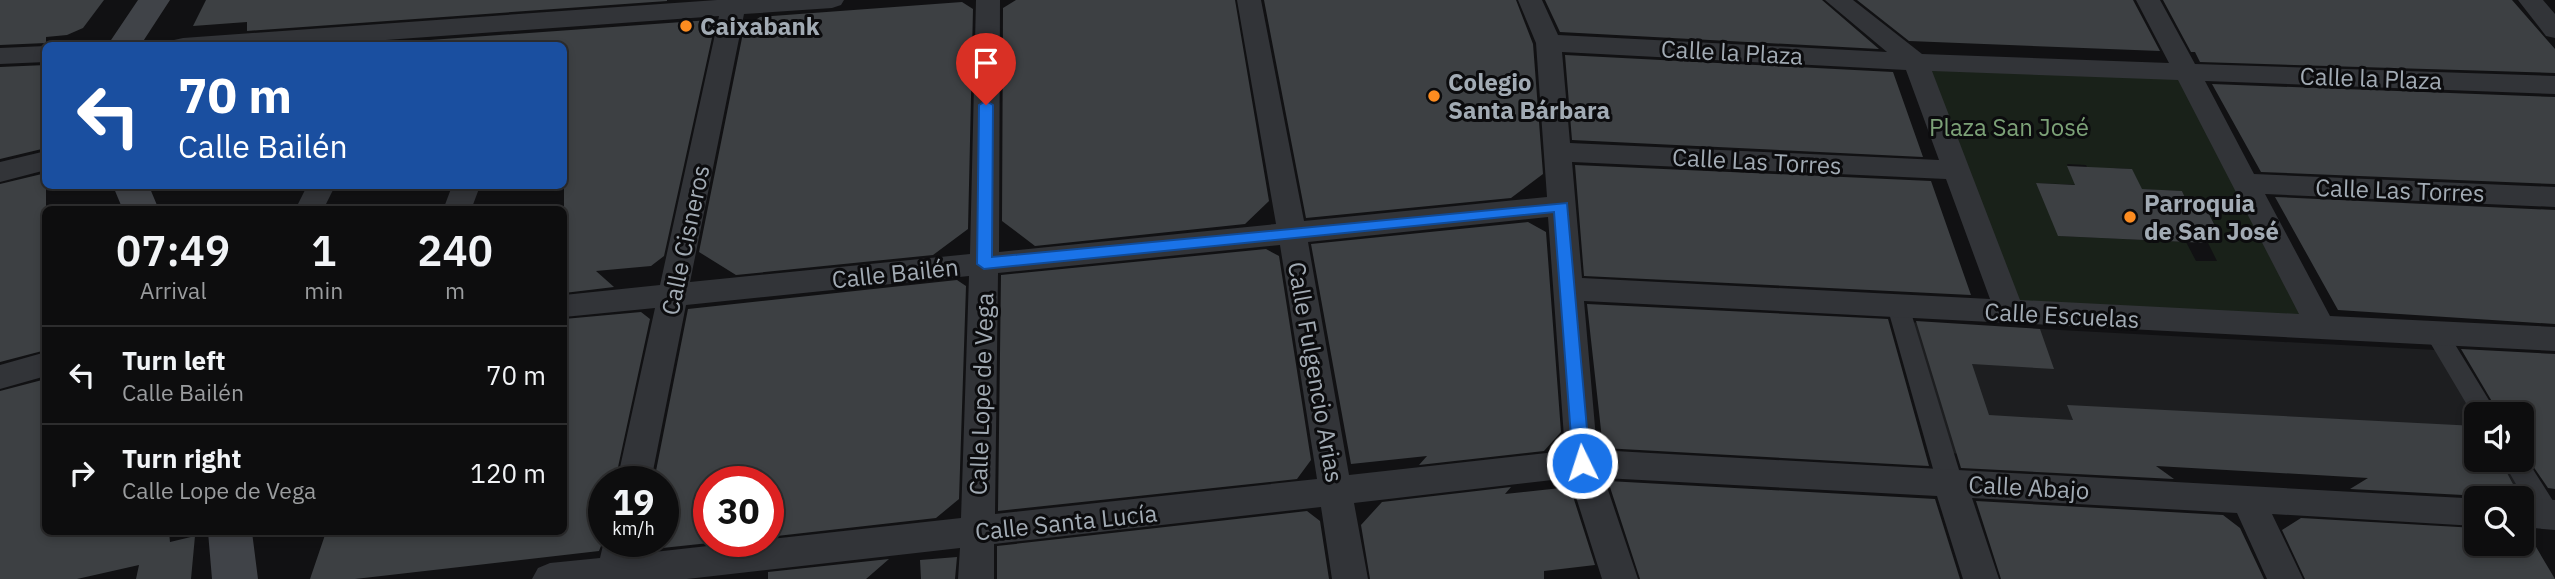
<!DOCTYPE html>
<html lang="en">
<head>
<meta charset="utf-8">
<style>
	body { margin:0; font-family:"IBM Plex Sans",sans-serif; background:#161617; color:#f1f3f6; height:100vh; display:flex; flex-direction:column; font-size:26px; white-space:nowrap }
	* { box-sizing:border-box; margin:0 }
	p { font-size:23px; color:#9a9c9e }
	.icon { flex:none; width:38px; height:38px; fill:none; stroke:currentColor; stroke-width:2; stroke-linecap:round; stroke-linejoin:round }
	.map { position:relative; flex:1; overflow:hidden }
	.sheet { position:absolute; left:42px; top:206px; width:525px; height:329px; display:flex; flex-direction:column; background:#0d0d0e; border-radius:10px; box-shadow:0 4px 10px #0003,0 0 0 2px #2d2d2e }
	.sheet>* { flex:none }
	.top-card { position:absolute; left:42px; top:42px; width:525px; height:147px; border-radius:10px; box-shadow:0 4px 10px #0003,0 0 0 2px #2d2d2e; background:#1a4fa0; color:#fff; overflow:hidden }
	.tools { position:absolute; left:2464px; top:402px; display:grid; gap:14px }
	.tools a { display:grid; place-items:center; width:70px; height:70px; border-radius:10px; background:#0d0d0e; box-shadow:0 4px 10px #0003,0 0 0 2px #2d2d2e; font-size:35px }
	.speed { position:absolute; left:588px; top:466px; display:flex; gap:14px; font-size:35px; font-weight:700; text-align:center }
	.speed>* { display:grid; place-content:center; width:91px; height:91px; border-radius:50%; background:#0d0d0e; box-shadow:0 4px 10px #0003,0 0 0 2px #2d2d2e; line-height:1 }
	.speed small { font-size:18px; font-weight:400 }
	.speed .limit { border:10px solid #d22; background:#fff; color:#111 }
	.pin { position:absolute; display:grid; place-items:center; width:60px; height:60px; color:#fff; margin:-72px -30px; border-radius:50% 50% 50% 0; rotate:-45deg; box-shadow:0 0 7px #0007 }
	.pin .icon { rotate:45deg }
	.me { position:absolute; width:77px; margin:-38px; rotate:356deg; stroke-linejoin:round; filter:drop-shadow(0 0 5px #0008) }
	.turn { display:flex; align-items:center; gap:24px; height:147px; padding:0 21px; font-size:32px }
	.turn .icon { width:91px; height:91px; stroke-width:2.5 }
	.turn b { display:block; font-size:49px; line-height:60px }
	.eta { display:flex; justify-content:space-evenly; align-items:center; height:119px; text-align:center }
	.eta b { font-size:42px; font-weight:600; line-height:49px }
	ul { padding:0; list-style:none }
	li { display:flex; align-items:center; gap:21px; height:98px; padding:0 21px; border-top:2px solid #2d2d2e }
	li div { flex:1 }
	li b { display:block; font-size:26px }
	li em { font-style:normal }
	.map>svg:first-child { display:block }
</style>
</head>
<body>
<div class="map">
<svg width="2555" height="579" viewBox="0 0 2555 579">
	<rect width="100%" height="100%" fill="#111113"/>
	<path fill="#1d1e20" d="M 1907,322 L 2436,350 L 2476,415 L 2476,460 L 2505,460 L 2521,486 L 1947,453 Z"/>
	<path fill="#192119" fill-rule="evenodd" d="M 1916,62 L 2187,72 L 2321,328 L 2010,313 ZM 2067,164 L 2086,165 L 2091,176 L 2116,168 L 2131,169 L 2137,180 L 2134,189 L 2182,191 L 2187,202 L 2203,202 L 2218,231 L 2202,231 L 2217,261 L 2196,261 L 2186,242 L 2059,236 L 2036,183 L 2083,185 L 2073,179 Z"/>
	<path fill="#3d4043" d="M 0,0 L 104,0 L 83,28 L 67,35 L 46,37 L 46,43 L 0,45 Z
		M 206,0 L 667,0 L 667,1 L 247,31 L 247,22 L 193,26 Z
		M 1016,0 L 1235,0 L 1269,201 L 1245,224 L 1035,246 L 1002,221 L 1003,8 Z
		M 1264,0 L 1516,0 L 1533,44 L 1543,174 L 1511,198 L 1306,218 Z
		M 1545,0 L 1822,0 L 1879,49 L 1560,32 Z
		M 1857,0 L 2133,0 L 2160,51 L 1909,41 Z
		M 2163,0 L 2512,0 L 2555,49 L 2555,73 L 2200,62 L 2195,52 L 2191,52 Z
		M 962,2 L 973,9 L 968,229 L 933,255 L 736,275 L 699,252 L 744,28 L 760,17 Z
		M 710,20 L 715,24 L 664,256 L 651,266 L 596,271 L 614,287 L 564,293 L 564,46 L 346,46 Z
		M 1565,55 L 1893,72 L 1923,157 L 1572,140 Z
		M 46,65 L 46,148 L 0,159 L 0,67 Z
		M 2212,84 L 2555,97 L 2555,184 L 2261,172 Z
		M 1575,165 L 1931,181 L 1971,295 L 1584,276 Z
		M 2067,166 L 2132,169 L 2142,189 L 2182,191 L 2187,202 L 2203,202 L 2218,232 L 2202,231 L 2208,243 L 2058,236 L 2036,183 L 2075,185 Z
		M 46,173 L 46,350 L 0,362 L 0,184 Z
		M 2275,197 L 2555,210 L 2555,324 L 2338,310 Z
		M 1528,222 L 1546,232 L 1561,432 L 1544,451 L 1419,465 L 1427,456 L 1351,464 L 1311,244 Z
		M 1266,249 L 1279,256 L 1311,460 L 1297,479 L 998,511 L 1001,275 Z
		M 957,280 L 966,286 L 959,499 L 936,518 L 768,537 L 768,481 L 709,481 L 709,543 L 653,549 L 646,541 L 663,541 L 663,481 L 654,481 L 688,309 Z
		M 1587,304 L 1888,319 L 1929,466 L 1603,448 Z
		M 641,312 L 650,319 L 615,481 L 604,481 L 604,512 L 599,532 L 604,532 L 604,538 L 599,551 L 355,579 L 310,579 L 326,532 L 564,532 L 564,319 Z
		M 1916,321 L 2040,329 L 2054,369 L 1972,364 L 1989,415 L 2073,420 L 2067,405 L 2476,426 L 2476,460 L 2500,460 L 2514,486 L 2497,485 L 2506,499 L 2485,499 L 2482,496 L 2350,489 L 2368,478 L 2156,466 L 2174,479 L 1961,468 Z
		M 2461,349 L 2555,354 L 2555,489 L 2548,488 L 2522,450 L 2522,415 L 2500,415 Z
		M 46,379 L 46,532 L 169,532 L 170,542 L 195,536 L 191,579 L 136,579 L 139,565 L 77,579 L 0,579 L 0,391 Z
		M 1608,481 L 1935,499 L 1960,579 L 1640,579 Z
		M 1511,487 L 1505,494 L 1570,487 L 1595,565 L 1544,571 L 1544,579 L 1370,579 L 1361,525 L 1382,502 Z
		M 1976,501 L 2223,515 L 2240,528 L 2264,579 L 2001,579 Z
		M 1307,511 L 1320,521 L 1329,579 L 997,579 L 997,546 Z
		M 2301,518 L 2476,528 L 2476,544 L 2522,544 L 2522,530 L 2526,530 L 2555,579 L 2305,579 L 2282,530 Z
		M 957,557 L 955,579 L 921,579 L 920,560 Z
		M 889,559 L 866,579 L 768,579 L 768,572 Z"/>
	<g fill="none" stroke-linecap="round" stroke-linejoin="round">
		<path fill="#323438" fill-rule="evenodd" d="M 1898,297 L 1906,300 L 1909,306 L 1963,483 L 1959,491 L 1950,494 L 1941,491 L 1937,483 L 1887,306 L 1890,300 Z
			M 2437,325 L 2445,328 L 2498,415 L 2476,415 L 2476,420 L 2425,334 L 2429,328 Z
			M 2522,452 L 2555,504 L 2555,522 L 2547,525 L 2538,522 L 2502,460 L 2522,460 Z"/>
		<path fill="#323438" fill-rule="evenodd" d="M 717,0 L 844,0 L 841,5 L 832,8 L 744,14 L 690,282 L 970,254 L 976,0 L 1000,0 L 999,252 L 1276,224 L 1237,0 L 1261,0 L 1304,221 L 1547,197 L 1536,43 L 1518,0 L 1542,0 L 1558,35 L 1887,52 L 1825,0 L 1853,0 L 1922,54 L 2169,63 L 2136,0 L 2160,0 L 2195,64 L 2555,76 L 2555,94 L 2205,81 L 2254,174 L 2555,187 L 2555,207 L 2265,194 L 2330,316 L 2555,327 L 2555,351 L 1584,301 L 1597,450 L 2482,499 L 2476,499 L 2476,526 L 2272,514 L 2303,579 L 2267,579 L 2237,513 L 1972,498 L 1999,579 L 1963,579 L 1937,496 L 1604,478 L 1638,579 L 1602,579 L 1570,478 L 1354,503 L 1368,579 L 1332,579 L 1321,507 L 994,544 L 994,579 L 958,579 L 960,548 L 687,579 L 532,579 L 538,568 L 550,563 L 600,558 L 604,541 L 638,541 L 636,554 L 961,518 L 969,276 L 686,305 L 651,481 L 617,481 L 655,308 L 564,317 L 564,295 L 660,285 L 719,16 L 303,46 L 171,46 L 174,40 L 183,38 ZM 1562,52 L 1906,70 L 1939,160 L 1570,143 ZM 1932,71 L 2178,80 L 2299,314 L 2020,300 ZM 1572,162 L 1946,179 L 1990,299 L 1582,278 ZM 1548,217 L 1565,451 L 1349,475 L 1308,242 ZM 1280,245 L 1317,479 L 995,514 L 998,273 Z
			M 2518,0 L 2543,0 L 2555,14 L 2555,38 L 2546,36 Z
			M 46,46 L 46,62 L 0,64 L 0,48 Z
			M 46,151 L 46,170 L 0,182 L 0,162 Z
			M 307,186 L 335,186 L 323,210 L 295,210 Z
			M 452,186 L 480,186 L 471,210 L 443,210 Z
			M 46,352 L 46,376 L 0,389 L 0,365 Z
			M 2522,498 L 2555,500 L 2555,530 L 2522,527 Z"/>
		<path fill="#404348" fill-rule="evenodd" d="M 138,0 L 170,0 L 140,46 L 107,46 Z
			M 113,186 L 149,186 L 159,210 L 123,210 Z
			M 208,532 L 252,532 L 258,579 L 212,579 Z"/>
	</g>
	<path fill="#1a73e8" stroke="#114b97" stroke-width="2" d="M 986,101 L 993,105 L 992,257 L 1567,203 L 1590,463 L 1588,468 L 1582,471 L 1575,468 L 1573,463 L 1554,212 L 984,269 L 977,264 L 979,105 Z"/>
	<g fill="#fc8c20" stroke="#0c0c0e" stroke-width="2.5">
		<circle cx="686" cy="26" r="7"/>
		<circle cx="1434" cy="96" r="7"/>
		<circle cx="2130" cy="217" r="7"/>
	</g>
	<g text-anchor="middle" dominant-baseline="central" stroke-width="6" stroke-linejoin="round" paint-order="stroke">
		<g font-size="24" font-weight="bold" fill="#a2abb4" stroke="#0c0c0e" text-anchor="start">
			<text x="700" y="26">Caixabank</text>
			<text x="1448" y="82">Colegio<tspan x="1448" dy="28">Santa Bárbara</tspan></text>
			<text x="2144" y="203">Parroquia<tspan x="2144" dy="28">de San José</tspan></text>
		</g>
		<g font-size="24" fill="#a2abb4" stroke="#0c0c0e">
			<text transform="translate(1732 52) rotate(3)">Calle la Plaza</text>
			<text transform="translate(2371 78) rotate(2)">Calle la Plaza</text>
			<text transform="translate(1757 161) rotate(3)">Calle Las Torres</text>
			<text transform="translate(2400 190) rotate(2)">Calle Las Torres</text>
			<text transform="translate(685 240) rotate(-78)">Calle Cisneros</text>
			<text transform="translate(895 273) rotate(-6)">Calle Bailén</text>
			<text transform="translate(2062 315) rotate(3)">Calle Escuelas</text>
			<text transform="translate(1316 372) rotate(80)">Calle Fulgencio Arias</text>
			<text transform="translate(981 394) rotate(-88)">Calle Lope de Vega</text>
			<text transform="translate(2029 487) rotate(3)">Calle Abajo</text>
			<text transform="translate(1066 522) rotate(-6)">Calle Santa Lucía</text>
		</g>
		<g font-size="24" fill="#7ca177" stroke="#0c0c0e">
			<text x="2009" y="127">Plaza San José</text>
		</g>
	</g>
</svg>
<div class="tools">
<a><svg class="icon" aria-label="sound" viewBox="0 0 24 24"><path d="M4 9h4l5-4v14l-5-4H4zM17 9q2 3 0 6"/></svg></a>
<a><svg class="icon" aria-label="search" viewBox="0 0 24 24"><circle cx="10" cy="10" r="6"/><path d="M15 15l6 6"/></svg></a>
</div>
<div class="speed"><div>19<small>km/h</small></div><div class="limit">30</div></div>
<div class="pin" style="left:986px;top:105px;background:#d93025"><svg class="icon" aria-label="arrive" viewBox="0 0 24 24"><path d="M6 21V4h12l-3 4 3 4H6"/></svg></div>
<svg class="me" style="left:1582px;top:463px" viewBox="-20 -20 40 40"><circle r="17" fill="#1a73e8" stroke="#fff" stroke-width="3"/><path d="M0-11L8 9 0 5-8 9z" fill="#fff"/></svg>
<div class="top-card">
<div class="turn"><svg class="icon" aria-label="left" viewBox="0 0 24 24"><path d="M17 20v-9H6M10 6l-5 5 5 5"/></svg><div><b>70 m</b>Calle Bailén</div></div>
</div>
<section class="sheet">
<div class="eta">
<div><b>07:49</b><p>Arrival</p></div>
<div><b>1</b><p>min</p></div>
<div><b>240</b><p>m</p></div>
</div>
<ul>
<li><svg class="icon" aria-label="left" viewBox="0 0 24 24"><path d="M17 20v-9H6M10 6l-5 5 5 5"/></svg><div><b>Turn left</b><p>Calle Bailén</p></div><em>70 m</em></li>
<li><svg class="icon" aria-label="right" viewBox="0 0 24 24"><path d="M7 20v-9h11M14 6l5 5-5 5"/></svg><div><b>Turn right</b><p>Calle Lope de Vega</p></div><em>120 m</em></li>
</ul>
</section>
</div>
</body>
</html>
